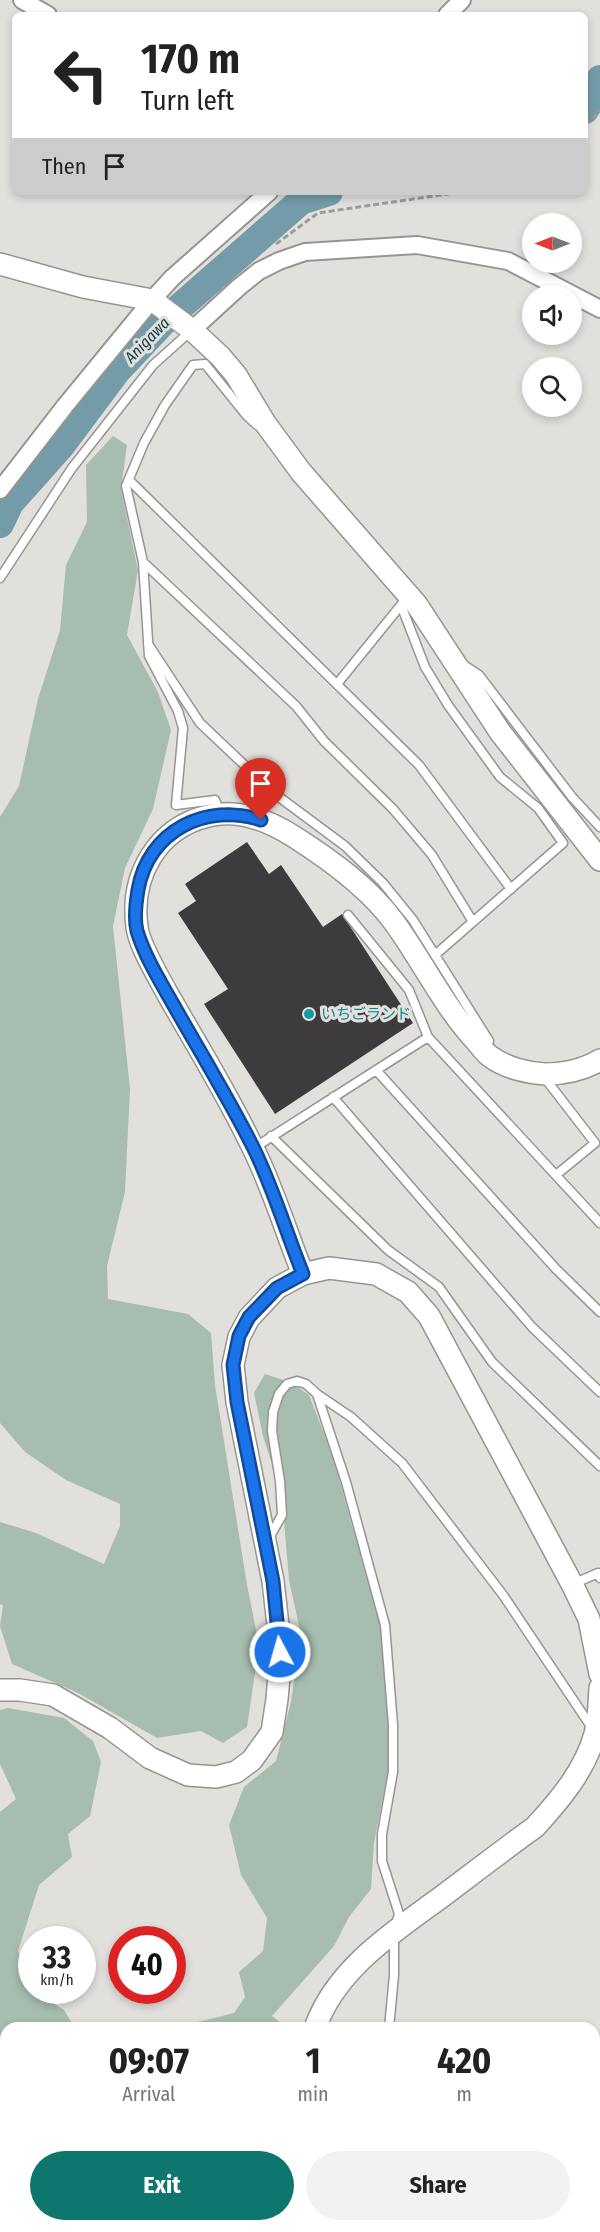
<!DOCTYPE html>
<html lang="en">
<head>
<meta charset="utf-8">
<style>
	body { margin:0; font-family:"Fira Sans Condensed","Noto Sans JP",sans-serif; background:#f2f2f2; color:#222; height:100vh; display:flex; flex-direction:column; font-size:22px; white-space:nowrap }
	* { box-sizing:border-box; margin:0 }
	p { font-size:20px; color:#767676 }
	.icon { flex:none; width:33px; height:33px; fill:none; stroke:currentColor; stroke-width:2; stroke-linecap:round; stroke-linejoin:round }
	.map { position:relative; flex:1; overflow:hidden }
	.panel { position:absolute; left:0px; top:2022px; width:600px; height:210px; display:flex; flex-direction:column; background:#fff; border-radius:18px 18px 0 0; box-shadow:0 3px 9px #0003 }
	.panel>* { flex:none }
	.banner { position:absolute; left:12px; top:12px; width:576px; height:183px; border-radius:9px; box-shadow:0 3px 9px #0003; background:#fff; color:#222; overflow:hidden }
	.needle { width:39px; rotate:270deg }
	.fabs { position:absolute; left:522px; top:213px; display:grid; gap:12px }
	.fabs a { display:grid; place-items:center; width:60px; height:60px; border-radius:50%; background:#fff; box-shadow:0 3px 9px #0003; font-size:30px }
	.speed { position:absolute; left:18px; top:1926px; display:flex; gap:12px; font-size:30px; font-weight:700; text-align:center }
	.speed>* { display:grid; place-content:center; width:78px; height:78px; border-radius:50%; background:#fff; box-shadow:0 3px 9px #0003; line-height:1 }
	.speed small { font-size:15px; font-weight:400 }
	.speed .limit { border:9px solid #d22; background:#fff; color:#111 }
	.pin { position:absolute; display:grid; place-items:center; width:51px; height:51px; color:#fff; margin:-62px -26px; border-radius:50% 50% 50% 0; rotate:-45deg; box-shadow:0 0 6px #0007 }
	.pin .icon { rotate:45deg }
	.me { position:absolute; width:66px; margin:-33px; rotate:354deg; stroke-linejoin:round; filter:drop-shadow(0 0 4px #0008) }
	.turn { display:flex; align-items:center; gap:21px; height:126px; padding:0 30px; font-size:27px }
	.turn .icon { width:78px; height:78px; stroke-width:2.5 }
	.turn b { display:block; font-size:42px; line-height:51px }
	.then { display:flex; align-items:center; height:57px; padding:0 30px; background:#0003; gap:12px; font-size:22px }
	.eta { display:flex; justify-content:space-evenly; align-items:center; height:102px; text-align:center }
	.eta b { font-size:36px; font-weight:700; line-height:42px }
	.cta { display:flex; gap:12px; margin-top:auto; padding:12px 30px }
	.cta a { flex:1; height:69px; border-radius:36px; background:#0f766e; color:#fff; font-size:24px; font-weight:700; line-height:69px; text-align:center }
	.cta a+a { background:#f2f2f2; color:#222 }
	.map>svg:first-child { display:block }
</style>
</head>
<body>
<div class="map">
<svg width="600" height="2232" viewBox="0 0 600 2232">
	<rect width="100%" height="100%" fill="#e2e0dd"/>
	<path fill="#a6bdaf" d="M 113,436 L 127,445 L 121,489 L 138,570 L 127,635 L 158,692 L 171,730 L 153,809 L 125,868 L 113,926 L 130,1089 L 125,1192 L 107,1266 L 108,1299 L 188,1314 L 211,1333 L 215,1385 L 247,1585 L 259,1645 L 247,1727 L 223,1743 L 201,1731 L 157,1738 L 78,1693 L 12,1664 L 0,1626 L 3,1605 L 0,1604 L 0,1522 L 36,1533 L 104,1564 L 120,1526 L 120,1504 L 66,1480 L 25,1452 L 0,1423 L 0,817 L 19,786 L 38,699 L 60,630 L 66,565 L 87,522 L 86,465 Z
		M 265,1374 L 292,1383 L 309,1395 L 334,1459 L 352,1526 L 376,1597 L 391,1713 L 388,1771 L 374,1843 L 371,1889 L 349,1917 L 334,1946 L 272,2016 L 287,2028 L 130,2028 L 141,2025 L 182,2026 L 234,2013 L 245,1997 L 239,1972 L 263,1951 L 267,1918 L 241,1875 L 229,1825 L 244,1787 L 276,1761 L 291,1702 L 301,1635 L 289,1580 L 282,1497 L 263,1436 L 254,1393 Z
		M 8,1708 L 64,1718 L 93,1741 L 101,1762 L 90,1816 L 68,1834 L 72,1857 L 39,1885 L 18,1951 L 32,1990 L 64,2010 L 75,2028 L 6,2028 L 6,2226 L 199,2226 L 199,2232 L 0,2232 L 0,1812 L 16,1799 L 0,1764 L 0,1710 Z"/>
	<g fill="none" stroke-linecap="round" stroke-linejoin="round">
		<path stroke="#739ca8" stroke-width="28" d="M 585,110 L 600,79
			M 0,524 L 10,503 L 60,447 L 116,372 L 166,319 L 301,201 L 329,192"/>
	</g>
	<path fill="#3d3b3d" d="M 247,842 L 269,874 L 281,865 L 323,927 L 342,914 L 413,1023 L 275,1114 L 204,1004 L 228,989 L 178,913 L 196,901 L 185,884 Z"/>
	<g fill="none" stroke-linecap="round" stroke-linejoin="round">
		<defs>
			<path id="service" d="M 129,480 L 419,765 L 511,889
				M 143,562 L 296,706 L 324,741 L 393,809 L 432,855 L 473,922
				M 0,578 L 72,468 L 153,365 L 192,330
				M 408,597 L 401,605 L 425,667 L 448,705 L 500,777 L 538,808 L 563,843 L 435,955
				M 148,644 L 200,723 L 275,794 L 345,846 L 383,883 L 413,920 L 489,1041 L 485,1047
				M 464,665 L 479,675 L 572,797 L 600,827
				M 337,684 L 401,605
				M 220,813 L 215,800 L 176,805 L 183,728 L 178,711 L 149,656 L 143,562 L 126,486 L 144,443 L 165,405 L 193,365 L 205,364 L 247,416 L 257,425
				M 348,915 L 409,990 L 428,1037 L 600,1223
				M 376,1070 L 556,1269 L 600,1312
				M 544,1077 L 595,1143 L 556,1175
				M 333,1097 L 532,1327 L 600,1392
				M 271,1136 L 388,1250 L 439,1287 L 492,1362 L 600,1466
				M 254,1148 L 428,1037
				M 317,1394 L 346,1482 L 385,1625 L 393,1725 L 393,1772 L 382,1834 L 382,1861 L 399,1914 L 394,1931 L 394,1975 L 389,2028
				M 269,1538 L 282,1515 L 280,1481 L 272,1431 L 273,1412 L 279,1394 L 287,1384 L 297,1381 L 306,1384 L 317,1394 L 351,1417 L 402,1463 L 503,1595 L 592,1728
				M 573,1584 L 598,1573 L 600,1578
				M 594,2150 L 600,2151
				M 441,2226 L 444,2232"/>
			<path id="minor" d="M 22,0 L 48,15
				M 447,15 L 462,0
				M 192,330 L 239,287 L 259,271 L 279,261 L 305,252 L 417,245 L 508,261 L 600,309
				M 0,490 L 65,406 L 152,300 L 172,278 L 269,192
				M 257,2226 L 258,2232"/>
			<path id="tertiary" d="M 0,264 L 83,287 L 152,300 L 192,330 L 220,356 L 236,375 L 265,423 L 301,472 L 417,605 L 500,732 L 600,860
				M 303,1274 C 286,1232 273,1188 253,1148 C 228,1095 196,1044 167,993 C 158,976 139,945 137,927 C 130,876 157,828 208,816 C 240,808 270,821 296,838 C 332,861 369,888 394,922 C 423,962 444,1007 477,1042 C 481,1047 486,1054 491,1057 C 506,1068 528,1073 545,1074 C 565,1074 583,1070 600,1060
				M 0,1690 L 20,1690 L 53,1695 L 110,1728 L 150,1758 L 188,1775 L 216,1777 L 236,1772 L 252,1760 L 272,1732 L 277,1699 L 281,1652 L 273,1581 L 237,1402 L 233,1365 L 239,1337 L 249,1318 L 277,1288 L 303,1274 L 329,1268 L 376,1274 L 408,1292 L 429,1316 L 572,1584 L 589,1619 L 600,1674
				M 315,2028 C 336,1969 392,1933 440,1898 C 472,1874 503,1850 535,1827 C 560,1800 585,1770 595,1734 C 599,1720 599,1703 600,1688
				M 344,2226 L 347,2232"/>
		</defs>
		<use href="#service" stroke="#969592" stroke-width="11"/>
		<use href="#minor" stroke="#969592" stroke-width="20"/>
		<use href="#tertiary" stroke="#969592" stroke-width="24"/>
		<path stroke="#9d9b99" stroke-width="3" stroke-dasharray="6 3" stroke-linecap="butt" d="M 585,124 L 600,112
			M 276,244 L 318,213 L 461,192"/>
		<use href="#service" stroke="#fff" stroke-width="8"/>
		<use href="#minor" stroke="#fff" stroke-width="16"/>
		<use href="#tertiary" stroke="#fff" stroke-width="21"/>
	</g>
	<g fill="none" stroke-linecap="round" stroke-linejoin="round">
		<defs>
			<path id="route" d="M 261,820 C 206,802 148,831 138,890 C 136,902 134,919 137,931 C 145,957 160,981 173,1004 C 200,1052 229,1099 253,1147 C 273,1187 286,1232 303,1274 L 277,1288 L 249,1317 L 239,1336 L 233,1365 L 237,1402 L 273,1581 L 280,1652"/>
		</defs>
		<use href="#route" stroke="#114b97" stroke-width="15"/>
		<use href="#route" stroke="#1a73e8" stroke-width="10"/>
	</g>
	<circle fill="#0f9aa8" stroke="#e2e0dd" stroke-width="2" cx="309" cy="1014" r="6"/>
	<g text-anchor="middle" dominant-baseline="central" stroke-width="6" stroke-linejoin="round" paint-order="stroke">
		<g font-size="15" fill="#0d838f" stroke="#e2e0dd" text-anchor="start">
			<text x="321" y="1014">いちごランド</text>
		</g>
		<g font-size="16" font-style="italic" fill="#113943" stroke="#e2e0dd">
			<text transform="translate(147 340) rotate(-46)">Anigawa</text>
		</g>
	</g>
</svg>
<div class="fabs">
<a><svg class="needle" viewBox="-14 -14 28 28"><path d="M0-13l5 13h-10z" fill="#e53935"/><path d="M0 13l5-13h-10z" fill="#767676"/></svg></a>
<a><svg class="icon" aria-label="sound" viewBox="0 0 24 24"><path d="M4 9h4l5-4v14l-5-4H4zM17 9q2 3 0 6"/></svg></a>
<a><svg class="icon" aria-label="search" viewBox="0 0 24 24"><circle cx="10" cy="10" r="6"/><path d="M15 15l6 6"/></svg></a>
</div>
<div class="speed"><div>33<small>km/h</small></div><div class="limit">40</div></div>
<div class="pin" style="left:261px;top:820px;background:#d93025"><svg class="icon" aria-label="arrive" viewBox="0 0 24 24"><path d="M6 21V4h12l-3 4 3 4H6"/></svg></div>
<svg class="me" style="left:280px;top:1652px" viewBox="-20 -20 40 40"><circle r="17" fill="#1a73e8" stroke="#fff" stroke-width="3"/><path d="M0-11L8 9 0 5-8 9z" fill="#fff"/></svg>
<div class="banner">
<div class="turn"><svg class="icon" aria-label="left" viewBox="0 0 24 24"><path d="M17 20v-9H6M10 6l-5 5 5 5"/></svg><div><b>170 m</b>Turn left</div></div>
<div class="then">Then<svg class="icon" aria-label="arrive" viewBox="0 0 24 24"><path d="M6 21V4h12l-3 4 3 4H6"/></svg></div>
</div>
<section class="panel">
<div class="eta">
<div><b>09:07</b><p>Arrival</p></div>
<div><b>1</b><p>min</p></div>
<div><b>420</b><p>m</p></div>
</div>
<div class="cta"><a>Exit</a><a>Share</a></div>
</section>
</div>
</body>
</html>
